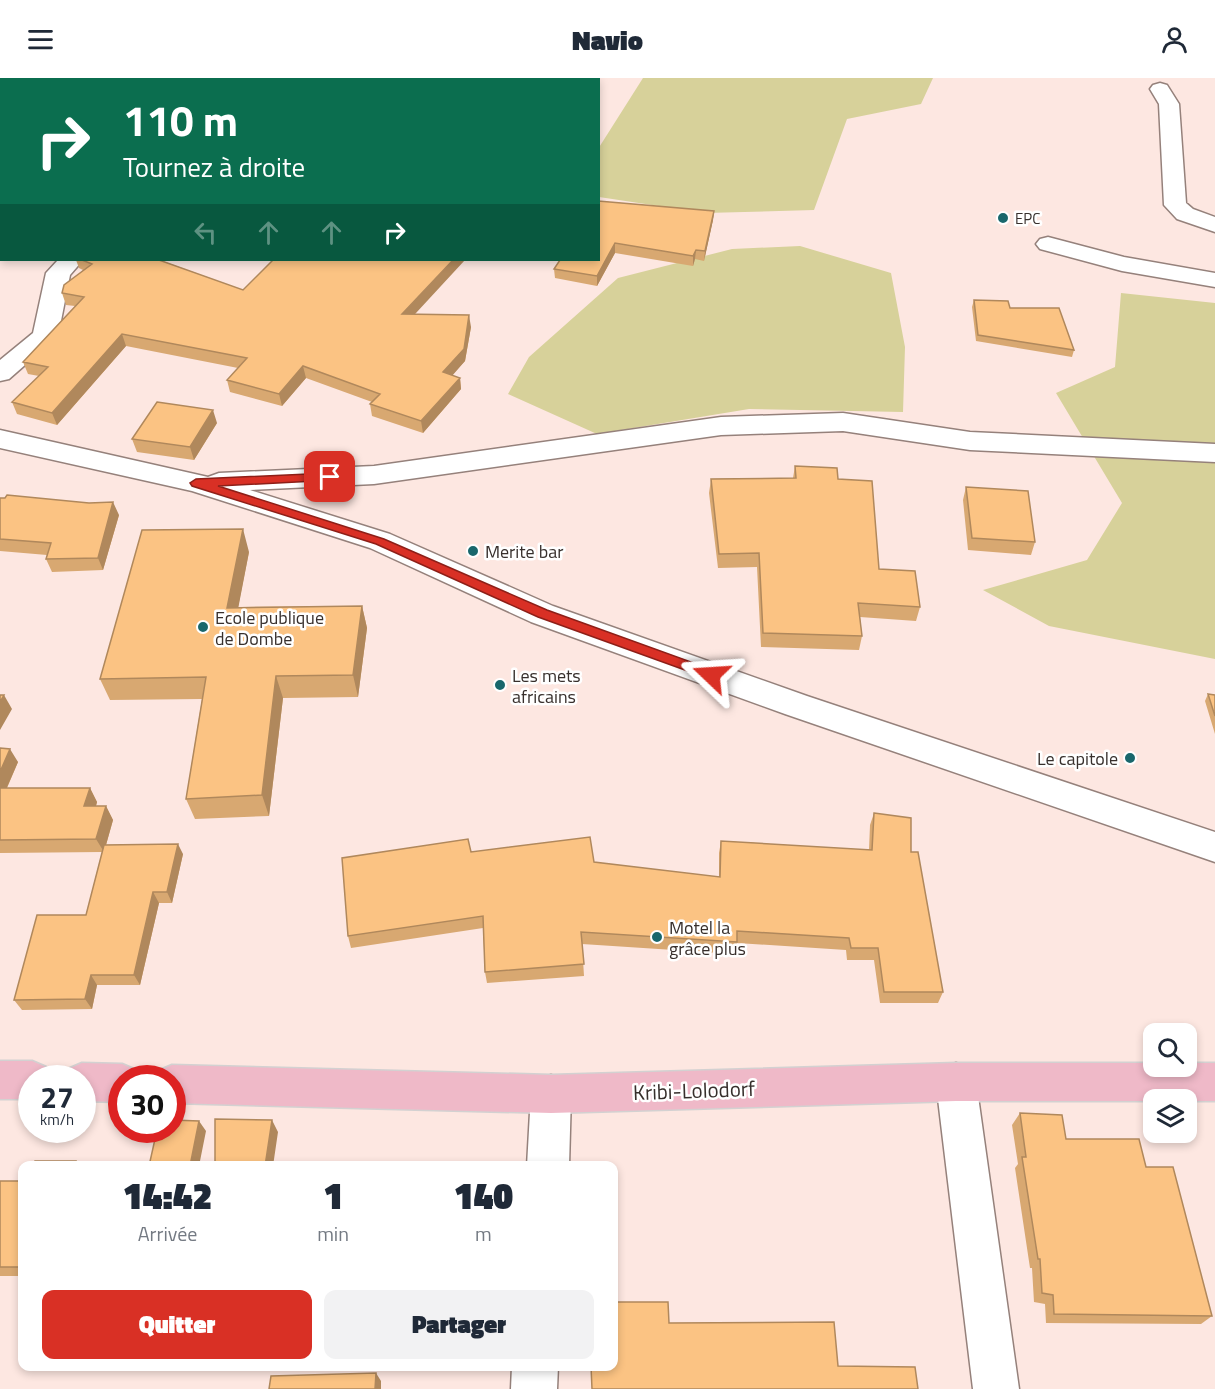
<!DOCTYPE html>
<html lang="fr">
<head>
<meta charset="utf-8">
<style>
	body { margin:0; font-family:"Titillium Web",sans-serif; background:#f2f2f3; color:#1f2937; height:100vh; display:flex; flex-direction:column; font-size:22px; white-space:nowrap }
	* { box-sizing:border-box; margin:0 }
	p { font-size:20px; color:#747a83 }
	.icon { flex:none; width:33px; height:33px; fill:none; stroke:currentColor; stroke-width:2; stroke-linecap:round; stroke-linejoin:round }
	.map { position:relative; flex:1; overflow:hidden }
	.drawer { position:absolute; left:18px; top:1083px; width:600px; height:210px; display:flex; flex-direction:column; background:#fff; border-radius:12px; box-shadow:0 3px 9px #0003 }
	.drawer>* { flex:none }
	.banner { position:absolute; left:0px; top:0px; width:600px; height:183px; box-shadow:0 3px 9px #0003; background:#0b6e4f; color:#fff; overflow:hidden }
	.controls { position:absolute; left:1143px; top:945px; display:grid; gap:12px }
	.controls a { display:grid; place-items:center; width:54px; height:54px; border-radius:12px; background:#fff; box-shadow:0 3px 9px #0003; font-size:30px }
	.speed { position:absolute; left:18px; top:987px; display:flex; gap:12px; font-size:30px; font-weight:700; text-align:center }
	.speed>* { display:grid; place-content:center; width:78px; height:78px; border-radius:50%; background:#fff; box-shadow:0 3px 9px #0003; line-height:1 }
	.speed small { font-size:15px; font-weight:400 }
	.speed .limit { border:9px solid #d22; background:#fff; color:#111 }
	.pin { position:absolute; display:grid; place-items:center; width:51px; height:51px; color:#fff; margin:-26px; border-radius:12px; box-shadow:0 3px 9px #0006 }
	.me { position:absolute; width:66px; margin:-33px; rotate:290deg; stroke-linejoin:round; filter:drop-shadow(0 0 4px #0008) }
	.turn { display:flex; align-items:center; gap:21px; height:126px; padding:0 24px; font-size:27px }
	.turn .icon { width:78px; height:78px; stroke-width:2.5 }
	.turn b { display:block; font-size:42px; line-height:51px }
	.lanes { display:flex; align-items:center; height:57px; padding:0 24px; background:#0003; justify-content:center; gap:30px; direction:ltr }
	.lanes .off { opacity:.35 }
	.eta { display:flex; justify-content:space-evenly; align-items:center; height:102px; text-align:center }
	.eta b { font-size:36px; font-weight:800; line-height:42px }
	.button { display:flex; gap:12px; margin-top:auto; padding:12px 24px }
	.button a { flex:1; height:69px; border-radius:12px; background:#d93025; color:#fff; font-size:24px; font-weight:800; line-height:69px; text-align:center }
	.button a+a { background:#f2f2f3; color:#1f2937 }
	header { display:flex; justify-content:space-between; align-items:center; height:78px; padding:0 24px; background:#fff; font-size:27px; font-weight:800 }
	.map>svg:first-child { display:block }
</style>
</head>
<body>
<header><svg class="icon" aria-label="menu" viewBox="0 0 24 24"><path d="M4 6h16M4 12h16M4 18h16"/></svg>Navio<svg class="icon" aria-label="person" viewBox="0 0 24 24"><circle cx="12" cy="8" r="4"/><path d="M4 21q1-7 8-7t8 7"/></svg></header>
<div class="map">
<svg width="1215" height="1311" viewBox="0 0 1215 1311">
	<rect width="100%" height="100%" fill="#fde7e1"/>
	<path fill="#d7d19a" d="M 643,0 L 933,0 L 921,26 L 847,41 L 814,132 L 705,135 L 599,119 L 598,71 Z
		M 800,168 L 891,195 L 905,269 L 903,334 L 749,331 L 597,356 L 508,316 L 529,279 L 618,200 L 732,171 Z
		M 1121,215 L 1215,225 L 1215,581 L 1049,548 L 983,512 L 1087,482 L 1122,425 L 1056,315 L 1115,289 Z"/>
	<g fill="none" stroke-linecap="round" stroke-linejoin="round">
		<defs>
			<path id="minor" d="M 252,0 L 273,0 L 251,2 Z
				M 1160,5 L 1167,7 L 1179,26 L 1186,125 L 1193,131 L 1215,139 L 1215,154 L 1177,141 L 1164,127 L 1159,26 L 1150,11 L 1153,7 Z
				M 1048,159 L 1124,179 L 1215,195 L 1215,209 L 1122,193 L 1040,171 L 1036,166 L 1040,161 Z
				M 58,182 L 83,182 L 70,197 L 58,258 L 9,301 L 0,303 L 0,282 L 33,255 L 46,195 Z
				M 843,335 L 970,354 L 1215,366 L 1215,384 L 970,372 L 843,353 L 721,357 L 374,406 L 250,412 L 390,456 L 553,528 L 807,618 L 1215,754 L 1215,784 L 785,636 L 531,544 L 370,470 L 192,413 L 0,370 L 0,352 L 208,399 L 219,395 L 374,388 L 721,339 Z
				M 956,985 L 970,991 L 976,1004 L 1019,1311 L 973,1311 L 936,1004 L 942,991 Z
				M 551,997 L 565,1002 L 571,1016 L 569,1088 L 527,1088 L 531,1016 L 537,1002 Z
				M 512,1288 L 558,1288 L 557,1311 L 511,1311 Z"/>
			<path id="major" d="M 0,983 L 32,983 L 46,989 L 51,1000 L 32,1000 L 32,1021 L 0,1021 Z
				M 82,985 L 122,986 L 136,992 L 140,1000 L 122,1000 L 122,1024 L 82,1023 L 82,1000 L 64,1000 L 68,991 Z
				M 956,985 L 1154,985 L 1154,988 L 1186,988 L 1186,985 L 1215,985 L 1215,1023 L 956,1023 L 551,1035 L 172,1025 L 172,1000 L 154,1000 L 158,993 L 172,987 L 551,997 Z"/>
		</defs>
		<use href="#minor" stroke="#95817b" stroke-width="3"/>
		<use href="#major" stroke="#d3d1d1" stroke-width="3"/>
		<use href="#minor" fill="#fff" fill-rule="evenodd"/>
		<use href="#major" fill="#efb9c8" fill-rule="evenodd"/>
	</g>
	<path fill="#d8a871" d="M 14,0 L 231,0 L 229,2 L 12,2 Z
		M 2,9 L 2,110 L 0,110 L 0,10 Z
		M 598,123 L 714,133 L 713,142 L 704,183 L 695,181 L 693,188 L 615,175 L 597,208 L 555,200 L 554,191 Z
		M 76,182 L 160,182 L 243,212 L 415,236 L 471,249 L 465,283 L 452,297 L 460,300 L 461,311 L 423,355 L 372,338 L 370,326 L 372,324 L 306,300 L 282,328 L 230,314 L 227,302 L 238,290 L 126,268 L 57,347 L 17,336 L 12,324 L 39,298 L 28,296 L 23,284 L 75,228 L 66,227 L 62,215 L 83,192 L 79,190 Z
		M 974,222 L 1074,272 L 1072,279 L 976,263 L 972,229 Z
		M 217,345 L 194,382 L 137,374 L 132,361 Z
		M 795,388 L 838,401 L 879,491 L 920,529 L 916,543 L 860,539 L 862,558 L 859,572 L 761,569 L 757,489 L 718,490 L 709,415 L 711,401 L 793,400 Z
		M 966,409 L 1035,464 L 1031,477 L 968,472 L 963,422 Z
		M 0,420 L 119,437 L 103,492 L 52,494 L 46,481 L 47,477 L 0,473 Z
		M 249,474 L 238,529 L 362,528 L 367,550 L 358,619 L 283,620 L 269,738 L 195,741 L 186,721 L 202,621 L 110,622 L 100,601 Z
		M 1208,616 L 1215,617 L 1215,656 L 1205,623 Z
		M 0,670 L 18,684 L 7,710 L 90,710 L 97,724 L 96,728 L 106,728 L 113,742 L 106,767 L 183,776 L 172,825 L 159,825 L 140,907 L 97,907 L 92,931 L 22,932 L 14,922 L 86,837 L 102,774 L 0,775 Z
		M 874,735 L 911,774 L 943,914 L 938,925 L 880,925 L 874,882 L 847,882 L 846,872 L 737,865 L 735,876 L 582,866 L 584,898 L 487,905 L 485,894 L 483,850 L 351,870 L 348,858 L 471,774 L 594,784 L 719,799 L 719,775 L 721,763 L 869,772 L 870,747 Z
		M 1020,1035 L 1066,1061 L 1146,1089 L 1212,1238 L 1201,1246 L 1046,1245 L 1045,1226 L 1034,1224 L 1032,1190 L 1030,1190 L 1015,1090 L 1018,1086 L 1012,1047 Z
		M 0,1103 L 22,1103 L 22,1198 L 0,1198 Z"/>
	<path fill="#b0885c" d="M 183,0 L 192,0 L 193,2 L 182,2 Z
		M 221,0 L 231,0 L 229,2 L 222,2 Z
		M 714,133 L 713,142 L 704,183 L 705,173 Z
		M 615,165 L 615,175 L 597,208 L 597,198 Z
		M 696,172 L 695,181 L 693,188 L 693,178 Z
		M 453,182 L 465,182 L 404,248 L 402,236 Z
		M 469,237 L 471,249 L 465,283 L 445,306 L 443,294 Z
		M 122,256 L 126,268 L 57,347 L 52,335 Z
		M 303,288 L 306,300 L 282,328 L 279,316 Z
		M 460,300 L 461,311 L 423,355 L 421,343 Z
		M 213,332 L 217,345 L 194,382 L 190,369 Z
		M 113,424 L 119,437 L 103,492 L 98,480 Z
		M 243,451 L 249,474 L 234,552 L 227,530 Z
		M 362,528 L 367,550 L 358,619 L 353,597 Z
		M 276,598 L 283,620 L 269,738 L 262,717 Z
		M 4,617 L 12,631 L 0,652 L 0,624 Z
		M 10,671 L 18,684 L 1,723 L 0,721 L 0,694 Z
		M 90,710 L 97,724 L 92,742 L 84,728 Z
		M 106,728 L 113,742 L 104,774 L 96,761 Z
		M 178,766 L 183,776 L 172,825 L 167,814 Z
		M 153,814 L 159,825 L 140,907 L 134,897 Z
		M 91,897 L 97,907 L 92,931 L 85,921 Z
		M 272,1042 L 278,1054 L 273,1088 L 265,1088 Z
		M 199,1043 L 206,1053 L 199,1088 L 190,1088 Z
		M 376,1295 L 381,1303 L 381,1311 L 375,1311 Z"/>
	<path fill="#fbc383" stroke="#b0885c" stroke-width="1.5" d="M 14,0 L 183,0 L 182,2 L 12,2 Z
		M 463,0 L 521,0 L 520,2 L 464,2 Z
		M 2,9 L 2,99 L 0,99 L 0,10 Z
		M 598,123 L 714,133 L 705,173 L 696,172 L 693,178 L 615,165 L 597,198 L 554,191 L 560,182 L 598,182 Z
		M 82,182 L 159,182 L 243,212 L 273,182 L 453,182 L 402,236 L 469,237 L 464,271 L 443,294 L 460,300 L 421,343 L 370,326 L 380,316 L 303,288 L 279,316 L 227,302 L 247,280 L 122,256 L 52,335 L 12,324 L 48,289 L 23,284 L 84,219 L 62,215 L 64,207 L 92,186 Z
		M 974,222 L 1008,223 L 1010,230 L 1059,230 L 1074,272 L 978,257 Z
		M 157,324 L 213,332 L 190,369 L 132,361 Z
		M 795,388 L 837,390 L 838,401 L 872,403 L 879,491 L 915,493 L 920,529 L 858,525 L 862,558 L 763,555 L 759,475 L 719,476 L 711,401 L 796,400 Z
		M 966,409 L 1028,413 L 1035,464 L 972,460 Z
		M 7,417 L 89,425 L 113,424 L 98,480 L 46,481 L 51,465 L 0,461 L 0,420 L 5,420 Z
		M 243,451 L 227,530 L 362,528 L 353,597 L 276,598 L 262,717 L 186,721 L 206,599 L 100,601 L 142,452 Z
		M 1208,616 L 1215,617 L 1215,638 Z
		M 0,617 L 4,617 L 0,624 Z
		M 0,670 L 10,671 L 0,694 Z
		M 0,710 L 90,710 L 84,728 L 106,728 L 96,761 L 0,762 Z
		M 874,735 L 911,740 L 911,774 L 918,774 L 943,914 L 884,914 L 878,870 L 851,870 L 849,860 L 737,853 L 737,864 L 581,854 L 584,886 L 485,894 L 483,838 L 348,858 L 342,780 L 468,761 L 471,774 L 590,759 L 594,784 L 720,799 L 721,763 L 872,772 Z
		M 178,766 L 167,814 L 153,814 L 134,897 L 91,897 L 85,921 L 14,922 L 37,837 L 86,837 L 104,767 Z
		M 1020,1035 L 1062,1037 L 1066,1061 L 1139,1061 L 1146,1089 L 1173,1089 L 1212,1238 L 1054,1236 L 1053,1217 L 1042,1215 L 1040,1181 L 1038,1181 L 1022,1079 L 1026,1079 Z
		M 215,1041 L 272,1042 L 265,1088 L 215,1088 Z
		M 172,1042 L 199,1043 L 190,1088 L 149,1088 L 157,1052 L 172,1052 Z
		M 35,1083 L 76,1083 L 75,1088 L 34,1088 Z
		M 0,1103 L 22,1103 L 22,1189 L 0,1189 Z
		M 614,1224 L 668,1224 L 669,1245 L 834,1244 L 838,1288 L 915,1289 L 918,1311 L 592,1311 L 591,1288 L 614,1288 Z
		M 376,1295 L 375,1311 L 269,1311 L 271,1298 Z"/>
	<path fill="#d93025" stroke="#8d1f18" stroke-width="1.5" d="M 330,395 L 335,399 L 334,402 L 218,408 L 384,461 L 547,532 L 716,593 L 718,597 L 716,600 L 707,600 L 538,539 L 376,466 L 192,408 L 190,405 L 196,401 Z"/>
	<g fill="#19676c" stroke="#fff" stroke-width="2">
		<circle cx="1003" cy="140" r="6"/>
		<circle cx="473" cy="473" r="6"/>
		<circle cx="203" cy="549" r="6"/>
		<circle cx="500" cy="607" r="6"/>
		<circle cx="1130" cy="680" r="6"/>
		<circle cx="657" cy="859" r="6"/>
	</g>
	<g text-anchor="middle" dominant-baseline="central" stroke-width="5" stroke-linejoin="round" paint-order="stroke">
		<g font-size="15" fill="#372f2c" stroke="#fff" text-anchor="start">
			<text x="1015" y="140">EPC</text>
		</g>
		<g font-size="18" fill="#372f2c" stroke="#fff" text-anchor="start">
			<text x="485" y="473">Merite bar</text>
			<text x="215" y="539">Ecole publique<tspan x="215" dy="21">de Dombe</tspan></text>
			<text x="512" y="597">Les mets<tspan x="512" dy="21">africains</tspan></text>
			<text x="1118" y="680" text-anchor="end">Le capitole</text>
			<text x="669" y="849">Motel la<tspan x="669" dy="21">grâce plus</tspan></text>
		</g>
		<g font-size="21" fill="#372f2c" stroke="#fff">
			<text transform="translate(694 1012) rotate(-2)">Kribi-Lolodorf</text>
		</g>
	</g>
</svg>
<div class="controls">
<a><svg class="icon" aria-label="search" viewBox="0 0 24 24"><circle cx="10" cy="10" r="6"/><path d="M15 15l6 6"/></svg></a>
<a><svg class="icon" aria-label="layers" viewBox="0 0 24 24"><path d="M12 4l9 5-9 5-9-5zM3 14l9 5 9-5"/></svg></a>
</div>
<div class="speed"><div>27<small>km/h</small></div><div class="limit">30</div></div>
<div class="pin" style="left:330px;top:399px;background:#d93025"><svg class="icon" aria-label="arrive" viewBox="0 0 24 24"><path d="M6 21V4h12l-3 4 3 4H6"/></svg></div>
<svg class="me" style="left:711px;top:597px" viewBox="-20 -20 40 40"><path d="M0-17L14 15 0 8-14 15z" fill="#d93025" stroke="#fff" stroke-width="4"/></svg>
<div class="banner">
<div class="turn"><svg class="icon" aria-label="right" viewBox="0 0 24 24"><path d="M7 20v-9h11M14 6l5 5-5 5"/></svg><div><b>110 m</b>Tournez à droite</div></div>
<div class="lanes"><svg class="icon off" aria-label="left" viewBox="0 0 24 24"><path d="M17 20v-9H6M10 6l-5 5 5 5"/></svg><svg class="icon off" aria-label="ahead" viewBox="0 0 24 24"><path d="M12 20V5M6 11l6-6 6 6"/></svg><svg class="icon off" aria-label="ahead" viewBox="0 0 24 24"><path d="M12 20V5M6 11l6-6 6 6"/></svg><svg class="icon" aria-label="right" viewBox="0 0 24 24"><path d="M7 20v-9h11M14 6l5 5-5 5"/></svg></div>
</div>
<section class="drawer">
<div class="eta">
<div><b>14:42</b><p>Arrivée</p></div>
<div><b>1</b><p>min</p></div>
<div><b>140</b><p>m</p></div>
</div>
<div class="button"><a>Quitter</a><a>Partager</a></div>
</section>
</div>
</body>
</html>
